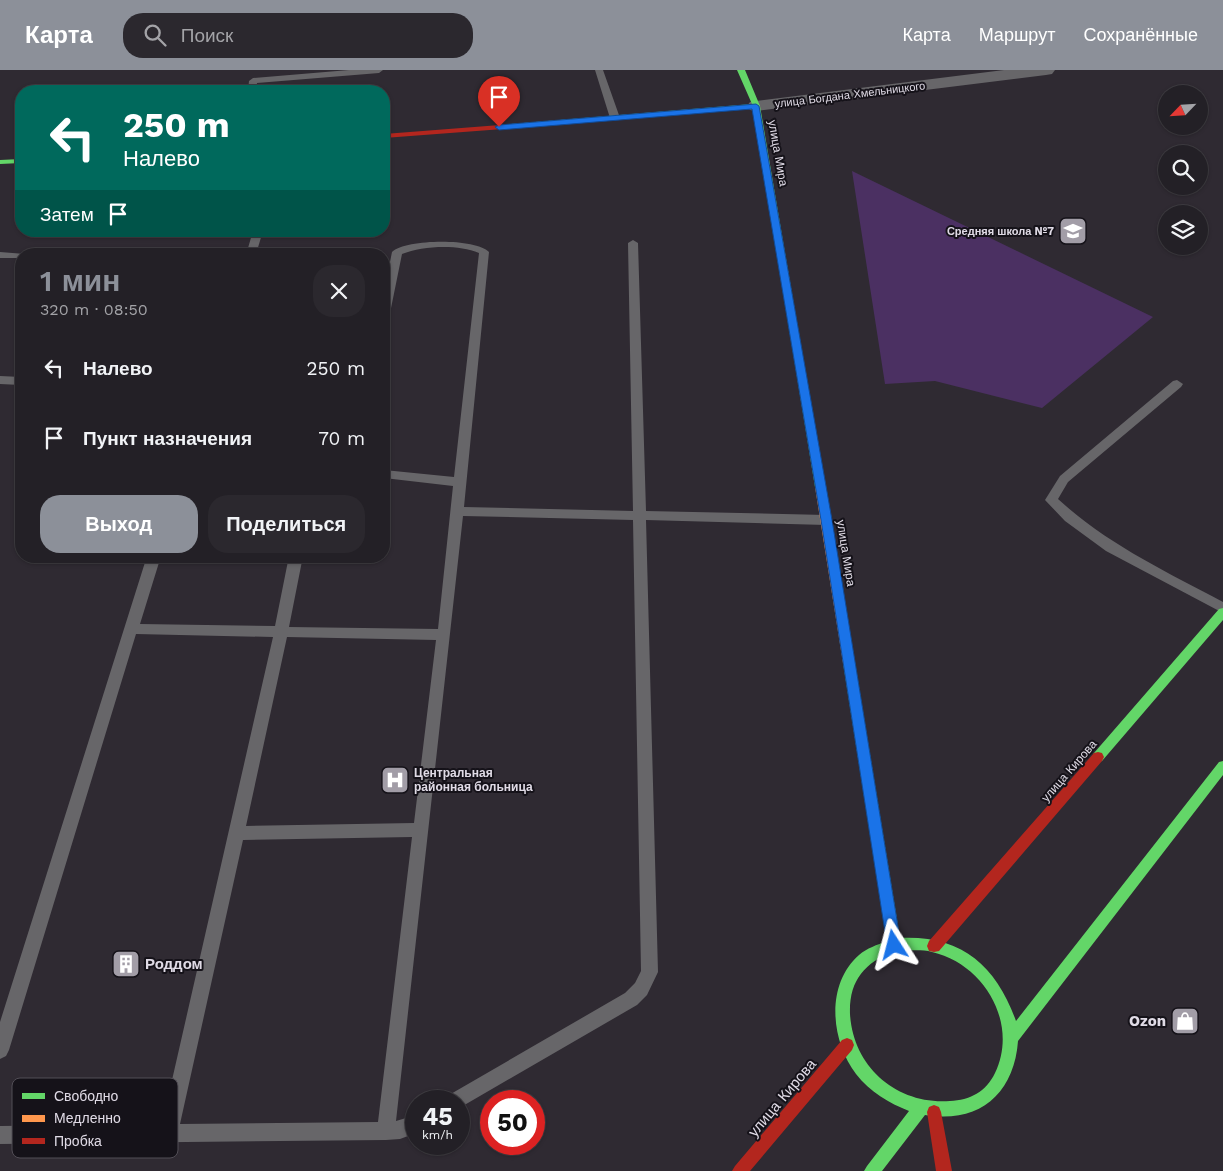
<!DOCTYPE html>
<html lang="ru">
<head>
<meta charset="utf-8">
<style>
	body { margin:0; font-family:"Work Sans",sans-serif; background:#2b282e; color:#f1f3f6; height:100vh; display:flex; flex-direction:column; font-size:19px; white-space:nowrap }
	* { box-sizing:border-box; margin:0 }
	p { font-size:16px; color:#a3a3a7 }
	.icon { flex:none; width:28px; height:28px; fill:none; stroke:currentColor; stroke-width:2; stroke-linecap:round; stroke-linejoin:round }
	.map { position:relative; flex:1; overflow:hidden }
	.drawer { position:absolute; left:15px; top:178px; width:375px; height:315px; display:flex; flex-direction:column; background:#232026; border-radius:20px; box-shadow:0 1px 4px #0004,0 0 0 1px #403e43 }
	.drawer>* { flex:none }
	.top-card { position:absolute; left:15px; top:15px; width:375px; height:152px; border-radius:20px; box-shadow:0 1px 4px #0004,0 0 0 1px #403e43; background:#00695c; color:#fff; overflow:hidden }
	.needle { width:32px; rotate:245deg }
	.tools { position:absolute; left:1158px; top:15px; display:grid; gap:10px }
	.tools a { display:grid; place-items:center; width:50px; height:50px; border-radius:50%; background:#232026; box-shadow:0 1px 4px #0004,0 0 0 1px #403e43; font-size:25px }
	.speed { position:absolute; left:405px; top:1020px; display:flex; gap:10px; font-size:25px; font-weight:700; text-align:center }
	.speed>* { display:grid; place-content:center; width:65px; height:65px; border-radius:50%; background:#232026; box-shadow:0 1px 4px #0004,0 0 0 1px #403e43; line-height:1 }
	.speed small { font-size:12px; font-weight:400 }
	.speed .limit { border:8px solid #d22; background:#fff; color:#111 }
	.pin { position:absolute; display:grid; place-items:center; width:42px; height:42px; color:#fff; margin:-51px -21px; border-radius:50% 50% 50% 0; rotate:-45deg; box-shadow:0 0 5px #0007 }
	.pin .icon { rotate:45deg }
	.me { position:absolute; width:55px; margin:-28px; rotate:351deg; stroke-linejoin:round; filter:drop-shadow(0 0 4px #0008) }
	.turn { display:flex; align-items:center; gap:18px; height:105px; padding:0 25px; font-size:22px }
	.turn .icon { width:65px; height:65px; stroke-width:2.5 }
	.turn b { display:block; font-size:35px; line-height:42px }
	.then { display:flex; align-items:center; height:48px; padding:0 25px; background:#0003; gap:10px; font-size:19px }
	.round { display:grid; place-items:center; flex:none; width:52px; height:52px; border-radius:20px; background:#2b282e }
	.head { display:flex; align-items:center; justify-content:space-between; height:85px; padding:0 25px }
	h1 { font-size:30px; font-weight:600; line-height:38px; color:#8c9099 }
	.button { display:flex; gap:10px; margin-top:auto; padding:10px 25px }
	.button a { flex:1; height:58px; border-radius:20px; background:#8c9099; color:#fff; font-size:20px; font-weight:600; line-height:58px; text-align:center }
	.button a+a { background:#2b282e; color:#f1f3f6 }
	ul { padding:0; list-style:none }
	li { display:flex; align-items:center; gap:15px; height:70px; padding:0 25px }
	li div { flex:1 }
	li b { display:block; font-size:19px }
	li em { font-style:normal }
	header { display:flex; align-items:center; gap:30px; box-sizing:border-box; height:70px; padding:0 25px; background:#8c9099; color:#fff }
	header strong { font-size:24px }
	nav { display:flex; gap:28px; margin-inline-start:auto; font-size:18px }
	.search { width:350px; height:45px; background:#2b282e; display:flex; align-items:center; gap:12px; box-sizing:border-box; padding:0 18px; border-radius:20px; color:#a3a3a7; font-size:19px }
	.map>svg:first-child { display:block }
</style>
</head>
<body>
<header>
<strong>Карта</strong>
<div class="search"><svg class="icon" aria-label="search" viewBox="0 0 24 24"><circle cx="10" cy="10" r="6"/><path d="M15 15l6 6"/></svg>Поиск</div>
<nav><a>Карта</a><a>Маршрут</a><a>Сохранённые</a></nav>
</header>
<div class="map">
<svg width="1223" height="1101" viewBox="0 0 1223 1101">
	<rect width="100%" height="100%" fill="#2f2a32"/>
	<path fill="#4b3062" d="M 852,101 L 1153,247 L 1042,338 L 935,311 L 885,314 Z"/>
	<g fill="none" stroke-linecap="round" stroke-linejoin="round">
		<path fill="#676669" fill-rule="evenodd" d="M 349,0 L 383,0 L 379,3 L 257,13 L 256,21 L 248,21 L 249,11 L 253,8 Z
			M 595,0 L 603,0 L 620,48 L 618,50 L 610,48 Z
			M 253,161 L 263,161 L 256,184 L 81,184 L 86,181 L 248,178 Z
			M 633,170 L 638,173 L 646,441 L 826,445 L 832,450 L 826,455 L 646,450 L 658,902 L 647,925 L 637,935 L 461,1037 L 459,1039 L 459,1031 L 446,1031 L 449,1025 L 625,923 L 635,913 L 641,901 L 633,450 L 463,446 L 396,1051 L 416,1045 L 416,1063 L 400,1069 L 386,1070 L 0,1074 L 0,1056 L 162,1054 L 273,567 L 136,564 L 9,980 L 6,986 L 0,989 L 0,952 L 147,486 L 161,486 L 140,554 L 275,556 L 289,486 L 303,486 L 289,557 L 438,559 L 453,416 L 384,408 L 384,400 L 454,407 L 479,183 C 457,174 423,176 402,184 L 389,248 L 384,251 L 384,222 L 392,182 C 406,169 475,168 489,182 L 464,437 L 633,441 L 628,173 ZM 287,567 L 436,570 L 414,753 L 246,756 ZM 412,767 L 378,1052 L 180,1054 L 243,770 Z
			M 0,182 L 25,184 L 21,184 L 21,188 L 0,188 Z
			M 0,306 L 21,307 L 21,315 L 0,314 Z
			M 1177,310 L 1183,314 L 1181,317 L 1068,412 L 1058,429 C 1107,474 1165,501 1223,532 L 1223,543 L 1106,481 L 1065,451 L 1045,430 L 1060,406 L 1173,311 Z"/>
		<path fill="#676669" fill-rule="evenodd" d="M 1004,0 L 1055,0 L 1052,4 L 1046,5 L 756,41 L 750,40 L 747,36 L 750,32 L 756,31 Z"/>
		<path fill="#63d668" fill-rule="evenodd" d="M 737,0 L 745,0 L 760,36 L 825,417 L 820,421 L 815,417 L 753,38 L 500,59 L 496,57 L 500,55 L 752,34 Z
			M 21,89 L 21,93 L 0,94 L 0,90 Z
			M 1223,538 L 1223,550 L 1102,691 L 1098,692 L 1094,691 L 1092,687 L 1094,683 L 1219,539 Z
			M 849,588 L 853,590 L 855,593 L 900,868 C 961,865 996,895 1016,951 L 1219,692 L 1223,691 L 1223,705 L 1018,971 C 1014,1025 978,1054 925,1045 L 882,1101 L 864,1101 L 867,1096 L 909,1041 C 889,1033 870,1022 856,1004 C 831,971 825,915 859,885 C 867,878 877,875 887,871 L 843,593 L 845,590 ZM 894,881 C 907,881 920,879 932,882 C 984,894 1019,953 995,1003 C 986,1022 970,1030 950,1031 C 897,1035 853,997 850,944 C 849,911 864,893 894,881 Z"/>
		<path fill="#ff974d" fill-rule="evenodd" d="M 820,413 L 825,417 L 855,593 L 853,596 L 845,596 L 843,593 L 815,417 Z"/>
		<path fill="#b3261e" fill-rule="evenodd" d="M 500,55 L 504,57 L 503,59 L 384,68 L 384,64 Z
			M 1098,682 L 1102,683 L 1104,687 L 1102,691 L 939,881 L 934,882 L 929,881 L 927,876 L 929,871 L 1094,683 Z
			M 847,968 L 852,970 L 854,975 L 852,980 L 750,1101 L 732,1101 L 735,1096 L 842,970 Z
			M 934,1035 L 939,1037 L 941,1042 L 952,1101 L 936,1101 L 927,1042 L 929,1037 Z"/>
	</g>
	<path fill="#1a73e8" stroke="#114b97" d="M 756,34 L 759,36 L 832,450 L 901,875 L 899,880 L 894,882 L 889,880 L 887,875 L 821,450 L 752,39 L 499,60 L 495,57 L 499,55 Z"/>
	<defs>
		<symbol id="school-square" viewBox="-11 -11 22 22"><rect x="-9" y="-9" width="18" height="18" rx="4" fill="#a29da7" stroke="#151219"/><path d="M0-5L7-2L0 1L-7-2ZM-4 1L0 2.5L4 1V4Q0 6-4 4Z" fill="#fff"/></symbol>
		<symbol id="hospital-square" viewBox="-11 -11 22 22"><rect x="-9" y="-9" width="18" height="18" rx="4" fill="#a29da7" stroke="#151219"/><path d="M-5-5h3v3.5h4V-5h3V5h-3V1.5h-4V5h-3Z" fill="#fff"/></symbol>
		<symbol id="building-square" viewBox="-11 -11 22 22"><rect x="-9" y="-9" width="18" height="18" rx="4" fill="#a29da7" stroke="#151219"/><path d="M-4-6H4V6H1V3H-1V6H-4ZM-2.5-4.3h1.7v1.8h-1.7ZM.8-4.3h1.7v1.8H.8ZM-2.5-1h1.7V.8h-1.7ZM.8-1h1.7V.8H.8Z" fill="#fff"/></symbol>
		<symbol id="shop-square" viewBox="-11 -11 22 22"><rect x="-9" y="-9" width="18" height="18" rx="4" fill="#a29da7" stroke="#151219"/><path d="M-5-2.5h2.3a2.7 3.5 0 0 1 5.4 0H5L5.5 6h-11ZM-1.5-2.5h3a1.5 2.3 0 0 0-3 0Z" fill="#fff"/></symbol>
	</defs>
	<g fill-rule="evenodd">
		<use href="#school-square" x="1057" y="145" width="32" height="32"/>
		<use href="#hospital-square" x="379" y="694" width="32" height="32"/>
		<use href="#building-square" x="110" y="878" width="32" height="32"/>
		<use href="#shop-square" x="1169" y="935" width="32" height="32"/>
	</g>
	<g text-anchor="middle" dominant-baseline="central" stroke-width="4" stroke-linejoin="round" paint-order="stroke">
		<g font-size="11" fill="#e0dbe6" stroke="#151219">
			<text transform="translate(850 25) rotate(-7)">улица Богдана Хмельницкого</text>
		</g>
		<g font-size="11" font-weight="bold" fill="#e0dbe6" stroke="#151219" text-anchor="end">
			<text x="1054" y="161">Средняя школа №7</text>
		</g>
		<g font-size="12" fill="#e0dbe6" stroke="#151219">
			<text transform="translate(778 83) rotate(80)">улица Мира</text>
			<text transform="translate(846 483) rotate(81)">улица Мира</text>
			<text transform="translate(1069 701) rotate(-49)">улица Кирова</text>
		</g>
		<g font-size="12" font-weight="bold" fill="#e0dbe6" stroke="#151219" text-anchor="start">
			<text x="414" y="703">Центральная<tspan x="414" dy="14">районная больница</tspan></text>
		</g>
		<g font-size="15" font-weight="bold" fill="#e0dbe6" stroke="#151219" text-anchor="start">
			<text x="145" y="894">Роддом</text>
			<text x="1166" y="951" text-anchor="end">Ozon</text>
		</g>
		<g font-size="15" fill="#e0dbe6" stroke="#151219">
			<text transform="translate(782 1028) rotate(-50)">улица Кирова</text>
		</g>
	</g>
	<rect x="12" y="1008" width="166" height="80" rx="8" fill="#151219" stroke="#524e56" stroke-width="1"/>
	<rect x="22" y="1023" width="23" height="6" fill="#63d668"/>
	<rect x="22" y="1045" width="23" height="7" fill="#ff974d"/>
	<rect x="22" y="1068" width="23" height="6" fill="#b3261e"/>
	<g font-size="14" fill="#e0dbe6">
		<text x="54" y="1031">Свободно</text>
		<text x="54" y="1053">Медленно</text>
		<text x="54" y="1076">Пробка</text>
	</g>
</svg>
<div class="tools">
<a><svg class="needle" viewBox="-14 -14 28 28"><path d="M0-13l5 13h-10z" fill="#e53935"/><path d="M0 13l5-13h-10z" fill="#a3a3a7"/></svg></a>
<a><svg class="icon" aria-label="search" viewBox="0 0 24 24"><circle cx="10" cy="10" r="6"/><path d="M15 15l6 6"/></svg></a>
<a><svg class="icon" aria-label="layers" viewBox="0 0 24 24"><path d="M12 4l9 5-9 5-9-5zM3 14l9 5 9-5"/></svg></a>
</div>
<div class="speed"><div>45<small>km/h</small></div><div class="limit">50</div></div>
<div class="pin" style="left:499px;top:57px;background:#d93025"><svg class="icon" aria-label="arrive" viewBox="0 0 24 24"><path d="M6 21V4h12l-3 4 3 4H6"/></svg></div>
<svg class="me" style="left:894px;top:875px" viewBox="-20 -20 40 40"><path d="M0-17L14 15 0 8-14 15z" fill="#1a73e8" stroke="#fff" stroke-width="4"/></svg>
<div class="top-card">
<div class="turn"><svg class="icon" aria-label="left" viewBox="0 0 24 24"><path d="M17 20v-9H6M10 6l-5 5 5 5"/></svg><div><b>250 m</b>Налево</div></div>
<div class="then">Затем<svg class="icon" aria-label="arrive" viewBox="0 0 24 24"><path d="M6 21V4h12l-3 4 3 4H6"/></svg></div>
</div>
<section class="drawer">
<div class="head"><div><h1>1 мин</h1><p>320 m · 08:50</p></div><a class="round"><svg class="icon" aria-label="close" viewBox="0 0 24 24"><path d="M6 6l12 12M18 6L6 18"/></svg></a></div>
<ul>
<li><svg class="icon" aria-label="left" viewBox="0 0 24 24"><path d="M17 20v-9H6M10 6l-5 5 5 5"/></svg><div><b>Налево</b></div><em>250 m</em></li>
<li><svg class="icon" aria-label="arrive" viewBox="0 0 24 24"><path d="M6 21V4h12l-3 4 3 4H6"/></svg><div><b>Пункт назначения</b></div><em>70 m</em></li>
</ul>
<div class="button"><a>Выход</a><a>Поделиться</a></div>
</section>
</div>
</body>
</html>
